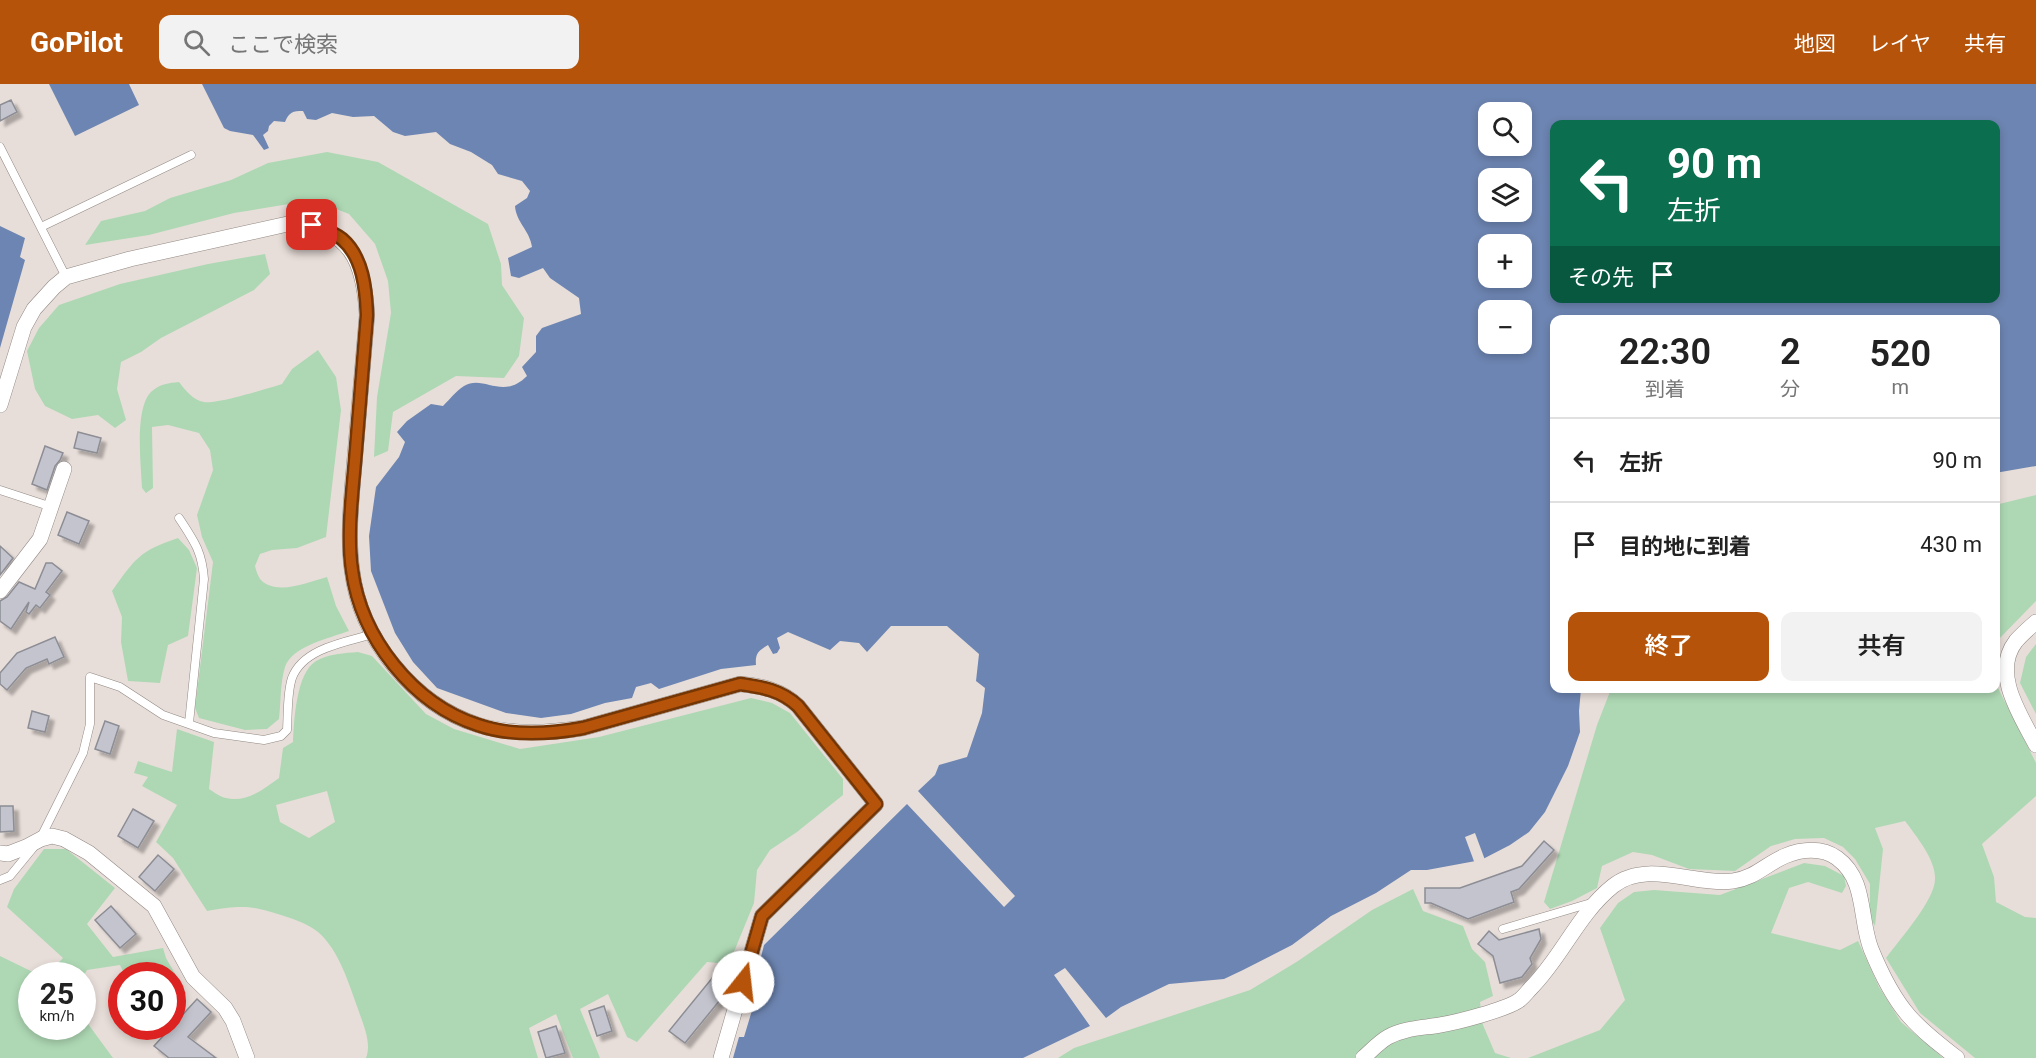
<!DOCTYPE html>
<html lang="ja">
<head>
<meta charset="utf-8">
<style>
	body { margin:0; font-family:Roboto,"Noto Sans JP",sans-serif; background:#f2f2f2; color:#222; height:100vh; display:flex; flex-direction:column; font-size:22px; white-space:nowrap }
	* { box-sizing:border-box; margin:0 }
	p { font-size:20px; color:#767676 }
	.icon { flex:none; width:33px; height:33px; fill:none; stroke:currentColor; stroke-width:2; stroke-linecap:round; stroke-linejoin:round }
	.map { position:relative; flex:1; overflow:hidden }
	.drawer { position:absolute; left:1550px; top:231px; width:450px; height:378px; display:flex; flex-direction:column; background:#fff; border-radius:12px; box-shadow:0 3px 9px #0003 }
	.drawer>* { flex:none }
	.banner { position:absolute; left:1550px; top:36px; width:450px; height:183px; border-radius:12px; box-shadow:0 3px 9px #0003; background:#0b6e4f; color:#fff; overflow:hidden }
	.buttons { position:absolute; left:1478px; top:18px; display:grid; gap:12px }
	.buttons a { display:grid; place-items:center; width:54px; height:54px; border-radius:12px; background:#fff; box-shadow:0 3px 9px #0003; font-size:30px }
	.speed { position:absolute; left:18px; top:878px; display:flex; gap:12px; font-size:30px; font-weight:700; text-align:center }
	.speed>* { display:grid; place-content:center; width:78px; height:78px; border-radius:50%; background:#fff; box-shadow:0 3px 9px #0003; line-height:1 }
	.speed small { font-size:15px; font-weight:400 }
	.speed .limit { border:9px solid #d22; background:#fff; color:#111 }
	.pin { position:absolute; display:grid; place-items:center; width:51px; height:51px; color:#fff; margin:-26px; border-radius:12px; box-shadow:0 3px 9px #0006 }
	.me { position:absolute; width:66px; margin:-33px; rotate:16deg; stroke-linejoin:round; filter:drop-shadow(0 0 4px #0008) }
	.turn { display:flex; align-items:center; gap:21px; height:126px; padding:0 18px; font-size:27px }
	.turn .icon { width:78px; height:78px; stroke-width:2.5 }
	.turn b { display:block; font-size:42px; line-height:51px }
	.then { display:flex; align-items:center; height:57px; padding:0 18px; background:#0003; gap:12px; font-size:22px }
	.eta { display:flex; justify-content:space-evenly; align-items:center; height:102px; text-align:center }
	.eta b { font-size:36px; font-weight:600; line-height:42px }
	.action { display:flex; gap:12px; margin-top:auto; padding:12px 18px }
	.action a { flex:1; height:69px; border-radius:12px; background:#b45309; color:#fff; font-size:24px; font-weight:600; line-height:69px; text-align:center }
	.action a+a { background:#f2f2f2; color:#222 }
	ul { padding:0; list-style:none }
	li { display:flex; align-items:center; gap:18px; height:84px; padding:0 18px; border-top:2px solid #e0e0e0 }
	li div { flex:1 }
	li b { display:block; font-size:22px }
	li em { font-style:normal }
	header { display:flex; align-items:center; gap:36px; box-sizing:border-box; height:84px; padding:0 30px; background:#b45309; color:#fff }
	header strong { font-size:28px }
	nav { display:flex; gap:33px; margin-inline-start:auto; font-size:21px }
	.search { width:420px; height:54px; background:#f2f2f2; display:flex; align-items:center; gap:15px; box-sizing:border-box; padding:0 21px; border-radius:12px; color:#767676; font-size:22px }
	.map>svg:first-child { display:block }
</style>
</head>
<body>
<header>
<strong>GoPilot</strong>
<div class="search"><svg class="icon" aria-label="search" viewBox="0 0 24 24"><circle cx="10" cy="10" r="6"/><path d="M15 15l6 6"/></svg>ここで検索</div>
<nav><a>地図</a><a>レイヤ</a><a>共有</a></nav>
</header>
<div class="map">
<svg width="2036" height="974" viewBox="0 0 2036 974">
	<defs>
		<filter id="shadow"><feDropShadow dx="5" dy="5" stdDeviation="1.5" flood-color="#0004"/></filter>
	</defs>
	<rect width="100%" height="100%" fill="#e8ded9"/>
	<path fill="#aed8b4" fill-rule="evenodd" d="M 327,68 L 378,78 L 488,140 L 501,180 L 502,201 L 524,234 L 519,272 L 504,294 L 456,292 L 393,328 L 388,367 L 374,373 L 377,313 L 391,229 L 388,197 L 375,160 L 349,130 L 313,116 L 234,129 L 149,151 L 85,161 L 101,137 L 145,127 L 170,114 L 231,96 L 268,79 Z
		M 265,170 L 270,190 L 254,206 L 161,254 L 141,268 L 121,278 L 117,305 L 126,336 L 115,344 L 98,331 L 72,335 L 45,322 L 35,305 L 27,267 L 39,244 L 59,221 L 120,200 L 208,180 Z
		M 318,266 L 336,293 L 341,326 L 326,453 L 297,464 L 272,466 L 260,470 L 255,482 C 256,486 258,493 261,496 C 277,512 308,498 327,493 L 336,522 L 349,547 C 330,554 292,562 285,583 C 280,599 281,619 279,635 L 267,645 L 245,646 L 199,634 L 195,624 L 213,478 L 202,453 L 197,431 L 213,386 L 210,366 L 199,349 L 168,341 L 152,343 L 153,404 L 146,409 L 142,404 C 141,380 134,323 152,307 C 160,300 169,299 179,298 C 185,306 193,316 204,318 C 215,321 269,304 282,300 L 292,285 Z
		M 2036,411 L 2036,517 L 1997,557 L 1995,573 L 1995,421 Z
		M 178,454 L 189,466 L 197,484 L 188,552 L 168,561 L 160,599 L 128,597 L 121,558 L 122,533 L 112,507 C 135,475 139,467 178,454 Z
		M 2036,560 L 2036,630 L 2020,599 L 2026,573 Z
		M 358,568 L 372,572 L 426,630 L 454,645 L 520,665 L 599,653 L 751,614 L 772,619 L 790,629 L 843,695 L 843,711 L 797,748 L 770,766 L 757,786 L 754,819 L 729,880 L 707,878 L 637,958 L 627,953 L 608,910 L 580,925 L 600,974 L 573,974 L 556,930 L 529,944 L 538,974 L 366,974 C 372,959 363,940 358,925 C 349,900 339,866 318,848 C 308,840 296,836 284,832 C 251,821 242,821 207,827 L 173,774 L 156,758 L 177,721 L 142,702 L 148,693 L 134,689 L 138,677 L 172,688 L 177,645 L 214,658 L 209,705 C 214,708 220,713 226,714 C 246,719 264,705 279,694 L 283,664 L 293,658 C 294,637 296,589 316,577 C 328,570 345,569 358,568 ZM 327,707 L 335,738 L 309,754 L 280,738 L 276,721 Z
		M 1995,589 L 1998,604 L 2036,679 L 2036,712 L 1982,760 L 1994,793 L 1996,818 L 2025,833 L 2036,834 L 2036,974 L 1975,974 L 1920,929 L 1886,874 C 1900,855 1935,816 1935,795 C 1936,776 1916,752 1905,737 L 1875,744 L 1883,765 L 1875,842 L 1870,834 L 1870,800 L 1855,775 L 1843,763 L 1824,754 L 1795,755 L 1771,762 L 1735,787 L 1689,785 L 1652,771 L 1633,768 L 1602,782 L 1597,804 L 1572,817 L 1550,825 L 1544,818 L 1597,641 L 1611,605 L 1995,604 Z
		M 44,765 L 66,765 L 115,804 L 87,840 L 113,873 L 163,864 L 166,874 L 186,909 L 173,922 L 172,891 L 125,891 L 120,881 L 87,886 L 83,893 L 82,891 L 47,891 L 63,874 L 7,823 L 14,805 Z
		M 1804,779 L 1825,782 L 1844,792 L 1846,802 L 1842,809 L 1808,798 L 1789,804 L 1771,849 L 1840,866 L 1858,857 L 1879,903 L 1901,938 L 1943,974 L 1528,974 L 1600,946 L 1625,916 L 1600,844 L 1618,819 L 1634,808 L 1654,806 L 1720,811 Z
		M 1413,805 L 1423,827 L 1463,842 L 1472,865 L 1485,878 L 1493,912 L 1480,918 L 1483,941 L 1495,969 L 1511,974 L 1058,974 L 1074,964 L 1250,906 L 1298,877 L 1372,826 Z
		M 0,872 L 39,891 L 32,891 L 32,942 L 82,942 L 83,933 L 113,974 L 0,974 Z"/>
	<path fill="#6d85b2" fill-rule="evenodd" d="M 49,0 L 129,0 L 139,21 L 75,52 Z
		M 202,0 L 2036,0 L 2036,382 L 1995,389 L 1995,236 L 1554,236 L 1554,604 L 1581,605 L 1579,627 L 1580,648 L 1568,682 L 1545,728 L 1529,748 L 1510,761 L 1481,776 L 1427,786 L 1411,786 L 1376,809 L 1331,832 L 1292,861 L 1243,886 L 1224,895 L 1169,900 L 1121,923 L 1106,934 L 1065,884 L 1054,891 L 1090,942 L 1023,974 L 733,974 L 739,953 L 744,953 L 762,893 L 757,889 L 764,861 L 907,720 L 1004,823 L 1015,812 L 918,707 L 935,691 L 939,681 L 967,673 L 982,629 L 985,604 L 976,597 L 979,570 L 947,542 L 891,542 L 867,568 L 859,559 L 840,557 L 830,566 L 788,548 L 777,554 L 780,564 L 777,569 L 773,570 L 768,561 C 758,567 755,570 756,581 L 721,585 L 659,605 L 651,599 L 636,603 L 632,614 L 605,619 L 571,630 L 541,634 L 506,629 L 437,604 L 413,578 L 395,549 L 371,487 L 369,452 L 376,403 L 399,373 L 405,358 L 397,348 L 407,337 L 431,320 L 443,322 C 450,315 456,307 464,302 C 484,290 502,317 527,292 L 522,283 L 536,268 L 536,252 L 542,244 L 581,230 L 579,214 L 550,194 L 543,184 L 519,194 L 511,192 L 508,174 L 532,163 C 530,147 516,138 515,122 L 527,114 L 530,107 L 522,97 L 498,90 L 492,81 L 471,68 L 450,60 L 436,48 L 405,52 L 393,48 L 374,32 L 353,33 L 332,29 L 316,36 L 307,35 L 303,27 C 293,27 289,28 285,38 L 274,37 L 269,42 L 268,47 L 263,51 L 269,64 L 264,66 L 253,51 L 230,47 L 224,44 ZM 1488,28 L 1521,28 L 1521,62 L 1488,62 ZM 1554,40 L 1995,40 L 1995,214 L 1554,214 ZM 1488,94 L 1521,94 L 1521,128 L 1488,128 ZM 1488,160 L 1521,160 L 1521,194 L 1488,194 ZM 1488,226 L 1521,226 L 1521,260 L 1488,260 Z
		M 0,142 L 25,154 L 20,173 L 25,176 L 0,264 Z"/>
	<path fill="#e8ded9" d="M 1475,749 L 1485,776 L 1475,780 L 1465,753 Z"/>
	<path fill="#c3c4cd" stroke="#8c8d95" stroke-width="1.5" filter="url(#shadow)" d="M 11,16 L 17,28 L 0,37 L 0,21 Z
		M 78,348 L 101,354 L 97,369 L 74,364 Z
		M 45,362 L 63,369 L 60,376 L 55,382 L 47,406 L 32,400 Z
		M 67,428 L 89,437 L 79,460 L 58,451 Z
		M 0,462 L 13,474 L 0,491 Z
		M 46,479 L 52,479 L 62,487 L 46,508 L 50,511 L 40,524 L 36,521 L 29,530 L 26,528 L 29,518 L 11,545 L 0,537 L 0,517 L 7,513 L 19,498 L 35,505 Z
		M 55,553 L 64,573 L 49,580 L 47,575 L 26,584 L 7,606 L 0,600 L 0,589 L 17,569 Z
		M 32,627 L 49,632 L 45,648 L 28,644 Z
		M 105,637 L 119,642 L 110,670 L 95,665 Z
		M 0,722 L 13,722 L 14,747 L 0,748 Z
		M 133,725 L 154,737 L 138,764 L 118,752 Z
		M 1544,757 L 1554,766 L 1519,805 L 1511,808 L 1514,818 L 1468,835 L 1431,819 L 1425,819 L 1425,804 L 1460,804 L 1522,782 Z
		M 158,771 L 174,785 L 155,807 L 139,793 Z
		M 111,822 L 136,850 L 120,864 L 95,836 Z
		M 1539,845 L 1541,855 L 1530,874 L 1532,880 L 1522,893 L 1500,899 L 1493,872 L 1478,860 L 1489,847 L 1499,856 Z
		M 713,893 L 730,908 L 727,916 L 725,920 L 720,916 L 685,959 L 669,947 Z
		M 197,915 L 211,928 L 188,953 L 216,974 L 169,974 L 154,962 Z
		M 604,922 L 612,947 L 597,952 L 589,927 Z
		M 556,942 L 565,969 L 546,974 L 538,948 Z"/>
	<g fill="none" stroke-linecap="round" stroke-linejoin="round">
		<defs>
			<path id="service" d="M 0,63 L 66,193
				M 41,143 L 191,71
				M 0,406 L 52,423
				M 179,434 C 194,457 202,467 204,495 L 189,639
				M 40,755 L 83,669 L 90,640 L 90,593 L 120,603 L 163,631 L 214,649 L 264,656 L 281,652 L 287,646 C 288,630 287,609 292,594 C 303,564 346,558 373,550
				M 0,796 L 10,792 L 33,764
				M 1503,845 L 1591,819"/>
			<path id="minor" d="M 0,321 L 24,243 L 34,225 L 54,203 L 66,193 L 130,175 L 292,139 C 351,145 364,177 367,231 C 363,278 359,325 355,372 C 352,409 347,450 352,486 C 360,554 413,620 478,641 C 510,651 550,649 583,644 L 740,600 C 762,602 781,606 798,622 L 876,720 L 762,832 L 721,974
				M 0,507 L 40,455 L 64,385
				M 2036,538 C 2029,544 2022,550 2016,557 C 1991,589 2021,632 2036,661
				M 0,769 L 8,770 L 26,763 L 41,755 L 52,752 L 64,755 L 89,769 L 154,822 L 193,893 L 225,924 L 233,937 L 247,974
				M 1363,974 C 1371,967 1379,958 1388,953 C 1404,944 1423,944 1440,941 C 1458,938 1504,926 1518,917 C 1523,914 1527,908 1531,904 C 1562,873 1578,830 1613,802 C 1647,775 1695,802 1733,797 C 1755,794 1766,780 1785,772 C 1801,765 1822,763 1837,774 C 1867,796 1859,834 1871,865 C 1880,887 1893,914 1909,932 C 1923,948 1940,961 1957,974"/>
		</defs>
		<use href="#service" stroke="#918883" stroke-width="9"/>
		<use href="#minor" stroke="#918883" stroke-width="16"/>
		<use href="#service" stroke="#fff" stroke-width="8"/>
		<use href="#minor" stroke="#fff" stroke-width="15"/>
	</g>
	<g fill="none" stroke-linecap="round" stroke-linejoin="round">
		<defs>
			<path id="route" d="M 312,141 C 322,145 334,148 342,155 C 363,173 366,205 367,231 C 363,279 359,328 355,377 C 352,412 347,451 352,486 C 361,554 413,620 478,641 C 510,652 550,650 583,644 L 740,600 C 762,603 781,606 798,622 L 876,720 L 762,832 L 743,898"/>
		</defs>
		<use href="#route" stroke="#753606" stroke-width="15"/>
		<use href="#route" stroke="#b45309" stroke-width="10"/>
	</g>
</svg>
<div class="buttons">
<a><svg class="icon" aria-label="search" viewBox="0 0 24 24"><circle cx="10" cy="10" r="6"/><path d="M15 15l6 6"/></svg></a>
<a><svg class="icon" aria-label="layers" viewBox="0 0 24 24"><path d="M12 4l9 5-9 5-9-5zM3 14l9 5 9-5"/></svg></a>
<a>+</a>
<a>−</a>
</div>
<div class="speed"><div>25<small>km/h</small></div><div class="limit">30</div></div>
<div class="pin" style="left:312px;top:141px;background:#d93025"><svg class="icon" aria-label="arrive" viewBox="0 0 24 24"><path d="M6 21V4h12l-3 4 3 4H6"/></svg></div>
<svg class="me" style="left:743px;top:898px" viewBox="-20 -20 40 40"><circle r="19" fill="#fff"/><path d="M0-13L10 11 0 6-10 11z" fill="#b45309"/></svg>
<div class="banner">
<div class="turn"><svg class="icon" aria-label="left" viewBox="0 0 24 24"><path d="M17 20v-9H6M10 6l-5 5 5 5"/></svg><div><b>90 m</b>左折</div></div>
<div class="then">その先<svg class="icon" aria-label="arrive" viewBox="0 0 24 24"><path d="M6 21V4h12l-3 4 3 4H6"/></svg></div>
</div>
<section class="drawer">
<div class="eta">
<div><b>22:30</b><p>到着</p></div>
<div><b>2</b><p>分</p></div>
<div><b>520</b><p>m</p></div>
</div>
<ul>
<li><svg class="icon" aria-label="left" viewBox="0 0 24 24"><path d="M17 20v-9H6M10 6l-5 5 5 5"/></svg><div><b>左折</b></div><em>90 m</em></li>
<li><svg class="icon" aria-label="arrive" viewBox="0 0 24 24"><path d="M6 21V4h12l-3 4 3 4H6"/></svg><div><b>目的地に到着</b></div><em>430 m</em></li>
</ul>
<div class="action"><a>終了</a><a>共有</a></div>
</section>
</div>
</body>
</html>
